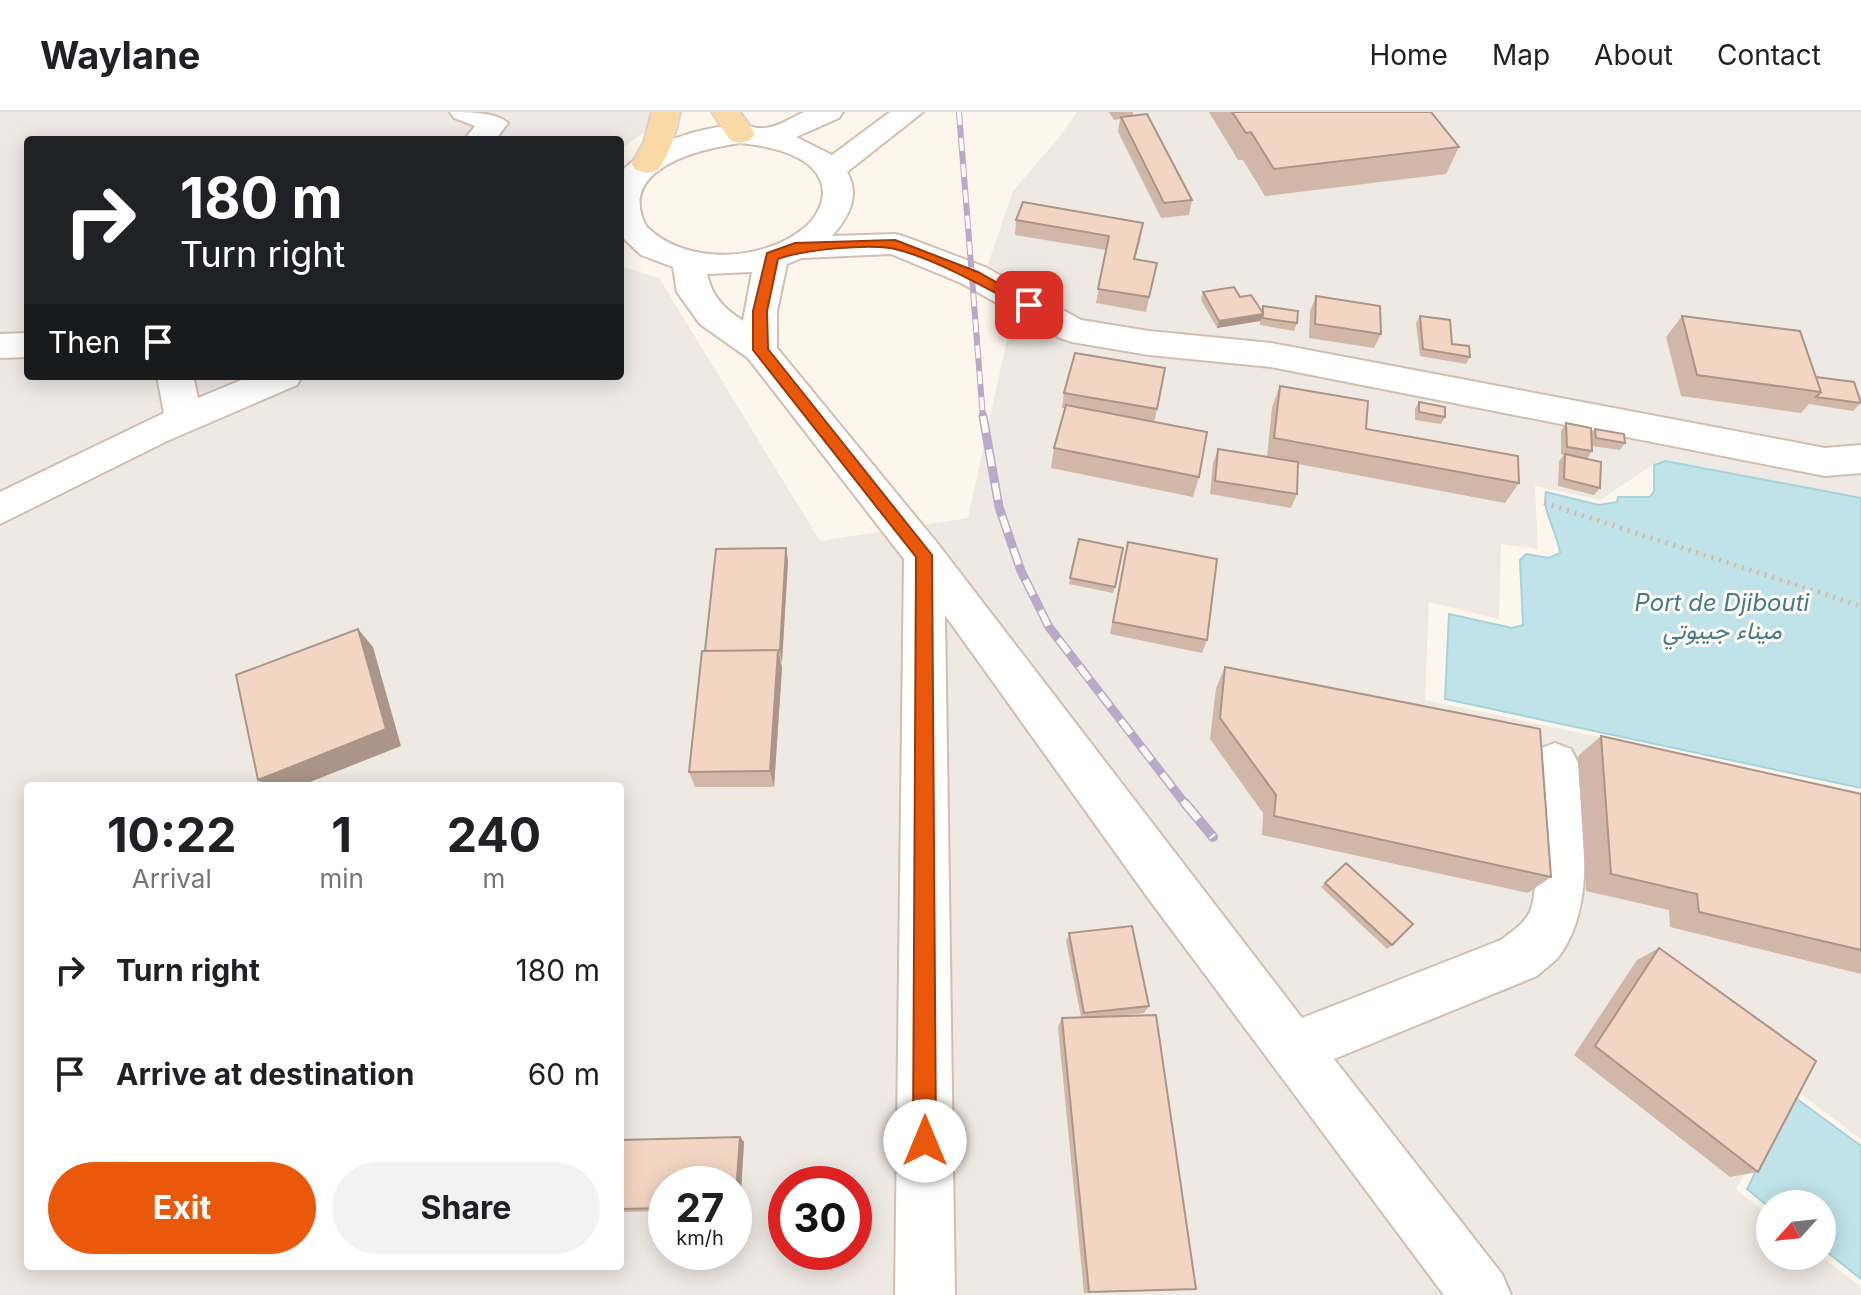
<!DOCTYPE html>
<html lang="en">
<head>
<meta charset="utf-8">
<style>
	body { margin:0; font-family:Inter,Vazirmatn,sans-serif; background:#f2f2f2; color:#202124; height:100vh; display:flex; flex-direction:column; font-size:30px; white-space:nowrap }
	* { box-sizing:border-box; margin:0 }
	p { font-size:26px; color:#757577 }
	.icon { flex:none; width:44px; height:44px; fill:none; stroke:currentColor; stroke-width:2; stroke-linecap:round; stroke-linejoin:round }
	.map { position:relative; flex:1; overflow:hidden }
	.side { position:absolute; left:24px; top:670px; width:600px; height:488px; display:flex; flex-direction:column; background:#fff; border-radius:8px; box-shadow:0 4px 20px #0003 }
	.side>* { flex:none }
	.guide { position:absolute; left:24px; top:24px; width:600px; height:244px; border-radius:8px; box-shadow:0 4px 20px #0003; background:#202124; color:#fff; overflow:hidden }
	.needle { width:52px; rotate:243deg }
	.controls { position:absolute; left:1756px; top:1078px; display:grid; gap:16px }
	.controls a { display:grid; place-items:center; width:80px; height:80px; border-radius:50%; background:#fff; box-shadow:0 4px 20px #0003; font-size:40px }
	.speed { position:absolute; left:648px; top:1054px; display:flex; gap:16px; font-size:40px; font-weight:700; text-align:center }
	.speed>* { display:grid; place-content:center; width:104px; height:104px; border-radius:50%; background:#fff; box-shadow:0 4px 20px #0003; line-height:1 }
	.speed small { font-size:20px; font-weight:400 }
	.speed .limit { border:12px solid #d22; background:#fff; color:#111 }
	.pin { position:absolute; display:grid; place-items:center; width:68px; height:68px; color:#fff; margin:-34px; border-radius:16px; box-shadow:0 4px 12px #0006 }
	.me { position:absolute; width:88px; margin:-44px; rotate:0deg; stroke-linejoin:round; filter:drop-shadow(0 0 6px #0008) }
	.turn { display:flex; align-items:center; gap:28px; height:168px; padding:0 24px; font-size:36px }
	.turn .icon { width:104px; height:104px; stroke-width:2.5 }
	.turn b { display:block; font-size:56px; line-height:68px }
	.then { display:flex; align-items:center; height:76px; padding:0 24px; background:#0003; gap:16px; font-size:30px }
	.eta { display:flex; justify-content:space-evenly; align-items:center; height:136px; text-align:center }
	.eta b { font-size:48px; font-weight:700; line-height:56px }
	.button { display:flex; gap:16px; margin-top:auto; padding:16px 24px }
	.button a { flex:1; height:92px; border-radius:48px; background:#ea580c; color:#fff; font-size:32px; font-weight:700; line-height:92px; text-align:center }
	.button a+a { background:#f2f2f2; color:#202124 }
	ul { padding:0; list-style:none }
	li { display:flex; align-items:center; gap:24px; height:104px; padding:0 24px }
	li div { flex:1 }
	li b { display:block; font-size:30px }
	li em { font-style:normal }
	header { display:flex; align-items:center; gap:48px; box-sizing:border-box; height:112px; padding:0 40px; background:#fff; border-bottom:2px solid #e0e0e0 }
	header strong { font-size:38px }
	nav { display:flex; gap:44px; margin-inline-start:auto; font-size:28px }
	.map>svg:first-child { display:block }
</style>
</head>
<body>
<header>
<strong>Waylane</strong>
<nav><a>Home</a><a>Map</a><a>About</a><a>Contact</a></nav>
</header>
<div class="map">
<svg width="1861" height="1183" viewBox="0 0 1861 1183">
	<rect width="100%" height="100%" fill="#fdf6ec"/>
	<path fill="#efe9e4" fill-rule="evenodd" d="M 0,0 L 650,0 L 650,16 L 620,38 L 620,28 L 28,28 L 28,264 L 620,264 L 620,154 L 659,166 L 820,429 L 968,406 L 1011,209 L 983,167 L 1013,79 L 1058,27 L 1077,0 L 1861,0 L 1861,386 L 1665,349 L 1657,350 L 1600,388 L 1535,374 L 1538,437 L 1501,432 L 1499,507 L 1429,490 L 1425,588 L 1861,680 L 1861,1027 L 1791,975 L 1736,1077 L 1770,1104 L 1770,1144 L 1821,1144 L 1861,1175 L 1861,1183 L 0,1183 ZM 28,674 L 620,674 L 620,1154 L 28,1154 ZM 666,1072 L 734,1072 L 734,1140 L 666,1140 ZM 786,1072 L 854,1072 L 854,1140 L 786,1140 Z"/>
	<path fill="#bfe3e8" stroke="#a5d3da" stroke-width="2" d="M 1665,349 L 1861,386 L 1861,676 L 1445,587 L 1449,502 L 1512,516 L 1523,513 L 1520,448 L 1526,442 L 1549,446 L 1560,441 C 1558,421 1541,398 1546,380 L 1599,393 L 1617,390 L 1618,385 L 1650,385 L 1654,379 L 1654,353 Z
		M 1793,984 L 1861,1034 L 1861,1167 L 1822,1136 L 1822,1092 L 1770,1092 L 1770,1096 L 1747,1077 Z"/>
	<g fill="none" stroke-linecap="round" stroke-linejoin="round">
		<defs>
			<path id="minor" d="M 450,0 C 468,0 496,0 508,11 L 495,28 L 464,28 L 475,14 L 454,6 Z
				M 804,0 L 843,0 L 839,6 L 796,25 L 832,43 L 890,0 L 923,0 L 847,60 C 861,84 848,106 832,124 L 895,122 L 906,125 L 985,155 L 1081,208 L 1149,219 L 1271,231 L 1825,336 L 1861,333 L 1861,361 L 1825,364 L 1271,255 L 1149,243 L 1072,230 L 1060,226 L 961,171 L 891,142 L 802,146 L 787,152 L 777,199 L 777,236 L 938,432 L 1302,906 L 1501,828 C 1512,819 1526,811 1531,797 C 1541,768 1533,685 1532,651 L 1539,637 L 1555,631 L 1571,637 L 1578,651 C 1581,713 1598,789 1560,843 C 1554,851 1544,857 1537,864 L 1334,947 L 1502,1162 L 1511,1183 L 1444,1183 L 1148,786 L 945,503 L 955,1183 L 895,1183 L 904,447 L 748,246 L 700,212 L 677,180 L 673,155 L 641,143 L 620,123 L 620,61 C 648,31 698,15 739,13 C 747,13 756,17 764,16 C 776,16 793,5 804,0 ZM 740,31 C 769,34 821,43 823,80 C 823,94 814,108 804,116 C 763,150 685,154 646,114 C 616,56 700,37 740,31 ZM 752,160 L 743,209 C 724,196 712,185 707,162 Z
				M 28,221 L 28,245 L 0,246 L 0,222 Z
				M 157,264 L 193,264 L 198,286 L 251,264 L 302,264 L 297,273 L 167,329 L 0,412 L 0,380 L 164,301 Z"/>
			<path id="major" d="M 652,0 L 680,0 C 676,22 670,40 658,58 L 647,61 L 636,58 L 632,52 L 644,30 Z
				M 712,0 L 740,0 L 755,22 L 750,28 L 740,31 L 730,28 Z"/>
		</defs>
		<use href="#minor" stroke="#d1beb0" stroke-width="4"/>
		<use href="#major" stroke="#dad1cd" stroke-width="4"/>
		<path stroke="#d9b8a5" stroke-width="5" stroke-dasharray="2 6" stroke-linecap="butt" d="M 1544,391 L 1861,494"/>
		<use href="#minor" fill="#fff" fill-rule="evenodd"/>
		<use href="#major" fill="#fbd9a5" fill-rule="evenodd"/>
		<defs>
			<path id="rail-far2" d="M 959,0 L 983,306"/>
			<path id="rail-far1" d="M 983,304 L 999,395 L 1021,459 L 1049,515 L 1186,693"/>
			<path id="rail" d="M 1185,691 L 1213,725"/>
		</defs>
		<use href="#rail-far2" stroke="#b9a8c9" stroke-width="6"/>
		<use href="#rail-far1" stroke="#b9a8c9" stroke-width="9"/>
		<use href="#rail" stroke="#b9a8c9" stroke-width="10"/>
		<use href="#rail-far2" stroke="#fffaf3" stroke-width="4" stroke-dasharray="13" stroke-linecap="butt"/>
		<use href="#rail-far1" stroke="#fffaf3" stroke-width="6" stroke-dasharray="17" stroke-linecap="butt"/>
		<use href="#rail" stroke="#fffaf3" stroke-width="7" stroke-dasharray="21" stroke-linecap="butt"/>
	</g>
	<path fill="#d1b7a8" d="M 1109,0 L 1133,0 L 1133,3 L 1192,88 L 1189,103 L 1161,106 L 1118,20 L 1120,7 L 1114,8 Z
		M 1209,0 L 1431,0 L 1459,35 L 1446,62 L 1265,84 L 1243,48 L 1238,48 Z
		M 1016,108 L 1141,126 L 1135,147 L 1157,151 L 1146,200 L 1096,191 L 1106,138 L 1015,123 Z
		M 1203,180 L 1240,185 L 1262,200 L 1263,194 L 1297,211 L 1294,219 L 1260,213 L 1260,209 L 1217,216 L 1201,188 Z
		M 1316,184 L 1381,222 L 1374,236 L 1309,226 L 1310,199 Z
		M 1420,204 L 1452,232 L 1470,245 L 1466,252 L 1420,244 L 1416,211 Z
		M 1682,204 L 1816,265 L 1861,291 L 1853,299 L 1809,292 L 1801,301 L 1681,284 L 1666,225 Z
		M 1280,274 L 1366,317 L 1519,371 L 1505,391 L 1298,352 L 1297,382 L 1291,396 L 1210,382 L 1213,351 L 1218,337 L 1267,345 L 1272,295 Z
		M 1064,281 L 1157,297 L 1154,310 L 1199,365 L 1193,385 L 1051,356 L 1054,336 L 1065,296 L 1062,296 Z
		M 1419,290 L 1445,305 L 1441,312 L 1415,308 L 1415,297 Z
		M 1566,311 L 1591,322 L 1595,317 L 1625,331 L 1620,338 L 1592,334 L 1592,339 L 1587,347 L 1600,376 L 1594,383 L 1558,374 L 1559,349 L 1564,343 L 1561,342 L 1561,319 Z
		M 1079,427 L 1123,436 L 1113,481 L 1069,472 Z
		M 1128,430 L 1207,528 L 1202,541 L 1110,522 Z
		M 786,436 L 788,449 L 782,550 L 781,550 L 782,556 L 774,675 L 695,675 L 689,660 L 705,539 Z
		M 1225,555 L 1551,765 L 1528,781 L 1262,723 L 1263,701 L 1210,627 L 1216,576 Z
		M 1601,624 L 1861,682 L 1861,862 L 1670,815 L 1669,798 L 1586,779 L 1578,644 Z
		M 1325,771 L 1392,833 L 1387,837 L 1321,775 Z
		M 1069,821 L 1149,894 L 1144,901 L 1119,904 L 1196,1177 L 1084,1181 L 1058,915 L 1062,906 L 1081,905 L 1066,829 Z
		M 1659,836 L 1758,1060 L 1730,1065 L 1574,943 L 1637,848 Z
		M 740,1025 L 744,1030 L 740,1097 L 734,1097 L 734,1072 L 666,1072 L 666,1099 L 620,1100 L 620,1028 Z"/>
	<path fill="#aa9588" d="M 1263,202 L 1260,209 L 1217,216 L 1219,209 Z
		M 786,436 L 788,449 L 782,550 L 780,538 Z
		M 358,517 L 373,535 L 401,634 L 300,674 L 265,674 L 258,668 Z
		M 778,538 L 782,556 L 774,675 L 770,659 Z
		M 740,1025 L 744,1030 L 740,1097 L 735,1094 Z"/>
	<path fill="#f3d5c3" stroke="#aa9588" stroke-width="2" d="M 1232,0 L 1431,0 L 1459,35 L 1274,57 L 1251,20 L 1246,21 Z
		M 1147,2 L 1192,88 L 1164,91 L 1121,5 Z
		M 1023,90 L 1143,111 L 1134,147 L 1157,151 L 1149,185 L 1098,177 L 1109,124 L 1016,108 Z
		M 1234,175 L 1240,185 L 1251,183 L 1263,201 L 1263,194 L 1298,199 L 1297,211 L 1262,206 L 1263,202 L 1219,209 L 1203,180 Z
		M 1316,184 L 1380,194 L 1381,222 L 1315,212 Z
		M 1420,204 L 1450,208 L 1452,232 L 1469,234 L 1470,245 L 1423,237 Z
		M 1682,204 L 1800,219 L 1821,280 L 1697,263 Z
		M 1075,241 L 1165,256 L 1157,297 L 1064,281 Z
		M 1816,265 L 1854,270 L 1861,291 L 1816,285 L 1821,280 Z
		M 1280,274 L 1368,289 L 1366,317 L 1518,344 L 1519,371 L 1274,326 Z
		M 1419,290 L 1445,295 L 1445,305 L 1419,300 Z
		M 1066,293 L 1207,320 L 1199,365 L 1054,336 Z
		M 1566,311 L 1591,316 L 1592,339 L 1567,335 Z
		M 1595,317 L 1624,322 L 1625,331 L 1596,326 Z
		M 1218,337 L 1298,350 L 1297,382 L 1215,369 Z
		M 1565,342 L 1601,350 L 1600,376 L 1564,367 Z
		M 1079,427 L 1123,436 L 1115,475 L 1070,466 Z
		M 1128,430 L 1217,447 L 1207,528 L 1113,510 Z
		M 786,436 L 780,538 L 705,539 L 716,437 Z
		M 358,517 L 386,617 L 258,668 L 236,563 Z
		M 778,538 L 770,659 L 689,660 L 702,539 Z
		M 1225,555 L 1540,617 L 1551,765 L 1274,704 L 1276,683 L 1220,606 Z
		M 1601,624 L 1861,682 L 1861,838 L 1699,800 L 1697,782 L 1611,762 Z
		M 1346,751 L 1413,812 L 1392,833 L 1325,771 Z
		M 1132,814 L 1149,894 L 1084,901 L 1069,821 Z
		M 1659,836 L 1816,949 L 1758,1060 L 1595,934 Z
		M 1156,903 L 1196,1177 L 1089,1180 L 1062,906 Z
		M 740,1025 L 735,1094 L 734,1072 L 666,1072 L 666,1096 L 620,1097 L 620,1028 Z"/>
	<path fill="#ea580c" stroke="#983908" stroke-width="2" d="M 895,128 L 978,160 L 1036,193 L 1034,196 L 1024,196 C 986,176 936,147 895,137 C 870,131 802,138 778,147 L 767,199 L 768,237 L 932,443 L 936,1029 L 933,1037 L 925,1040 L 917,1037 L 913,1029 L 916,445 L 753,238 L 753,199 L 767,141 L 795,131 Z"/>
	<g text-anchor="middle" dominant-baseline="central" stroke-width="6" stroke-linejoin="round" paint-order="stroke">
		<g font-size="24" font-style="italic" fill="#437c86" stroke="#fffaf3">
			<text x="1722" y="490">Port de Djibouti<tspan x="1722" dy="28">ميناء جيبوتي</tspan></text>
		</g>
	</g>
</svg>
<div class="controls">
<a><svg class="needle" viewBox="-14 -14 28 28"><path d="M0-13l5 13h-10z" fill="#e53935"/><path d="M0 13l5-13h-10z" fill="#757577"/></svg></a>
</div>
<div class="speed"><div>27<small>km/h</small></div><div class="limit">30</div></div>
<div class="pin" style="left:1029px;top:193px;background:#d93025"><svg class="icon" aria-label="arrive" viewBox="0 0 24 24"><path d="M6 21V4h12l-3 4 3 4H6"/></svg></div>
<svg class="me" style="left:925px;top:1029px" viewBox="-20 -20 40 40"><circle r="19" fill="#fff"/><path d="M0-13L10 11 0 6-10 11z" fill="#ea580c"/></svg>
<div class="guide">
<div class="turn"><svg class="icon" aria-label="right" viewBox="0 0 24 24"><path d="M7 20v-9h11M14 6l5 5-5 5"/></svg><div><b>180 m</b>Turn right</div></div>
<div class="then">Then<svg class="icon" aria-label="arrive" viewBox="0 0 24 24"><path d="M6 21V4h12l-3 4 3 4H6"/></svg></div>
</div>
<section class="side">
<div class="eta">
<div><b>10:22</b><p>Arrival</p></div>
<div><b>1</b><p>min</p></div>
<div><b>240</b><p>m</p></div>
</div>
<ul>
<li><svg class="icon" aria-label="right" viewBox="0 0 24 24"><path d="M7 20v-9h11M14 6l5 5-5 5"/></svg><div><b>Turn right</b></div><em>180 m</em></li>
<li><svg class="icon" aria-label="arrive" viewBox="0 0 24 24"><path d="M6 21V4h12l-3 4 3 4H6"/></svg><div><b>Arrive at destination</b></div><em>60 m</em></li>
</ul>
<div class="button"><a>Exit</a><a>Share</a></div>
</section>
</div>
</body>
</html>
